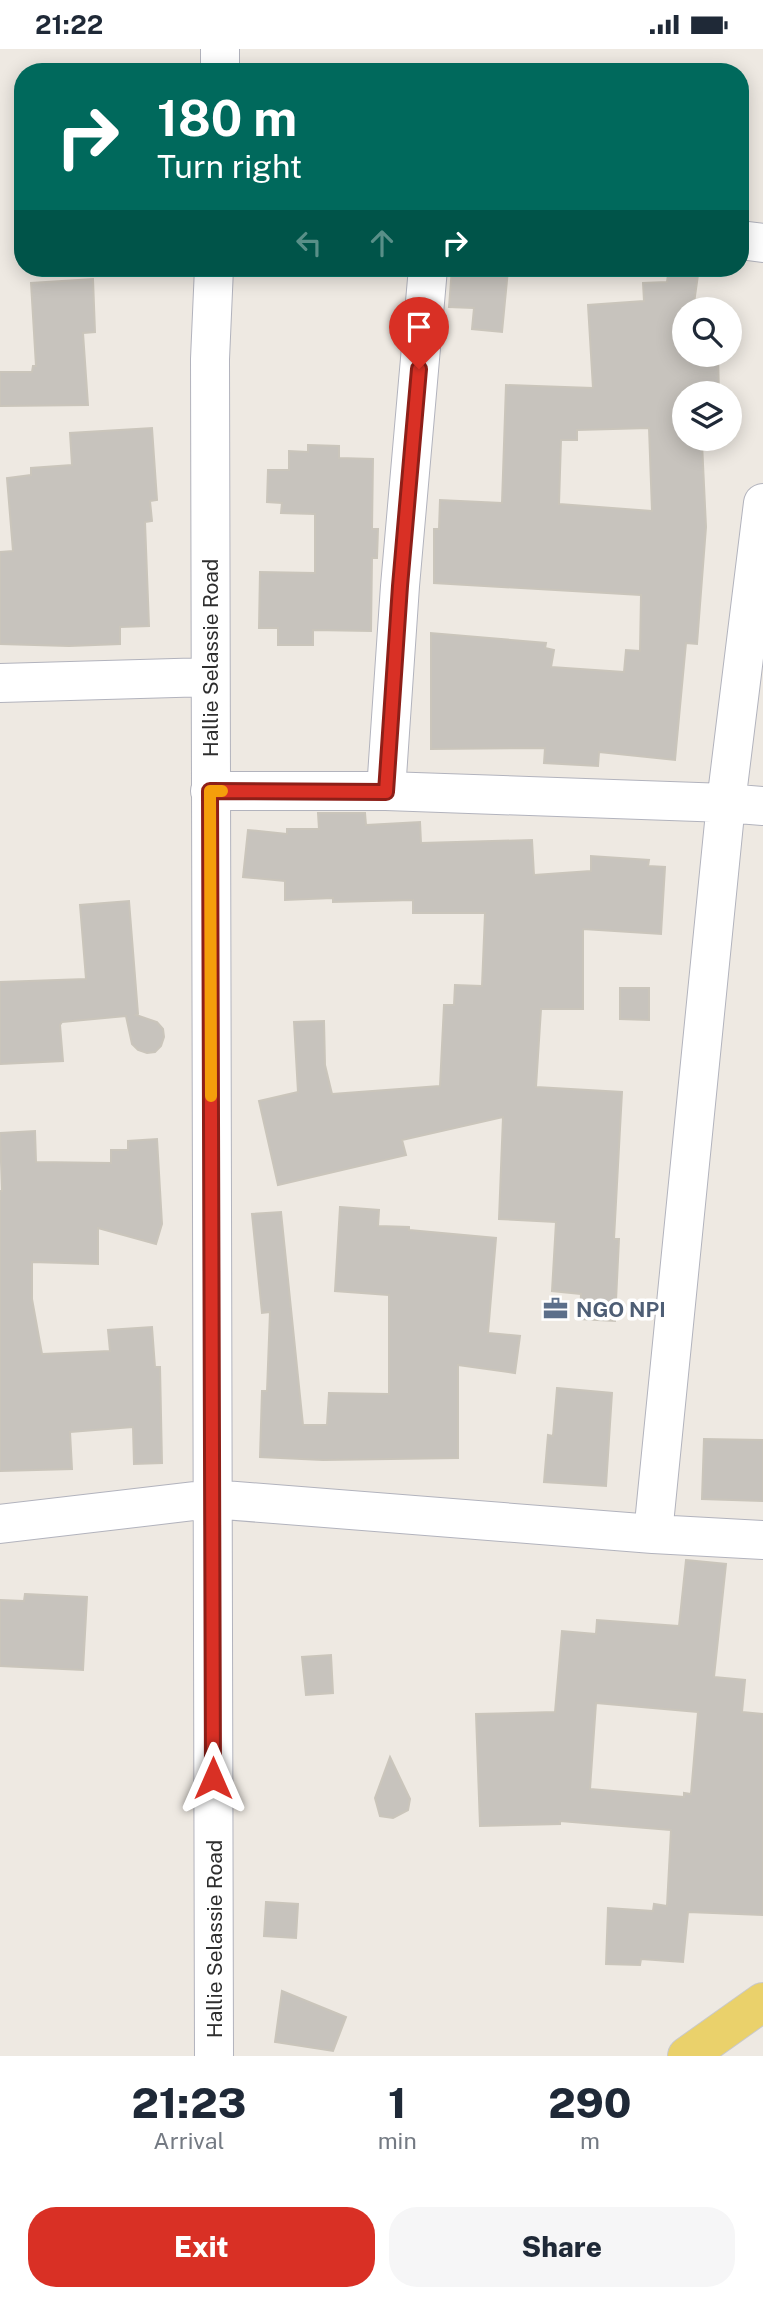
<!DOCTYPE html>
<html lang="en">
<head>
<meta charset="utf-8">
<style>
	body { margin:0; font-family:"Public Sans",sans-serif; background:#f6f6f7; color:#1f2937; height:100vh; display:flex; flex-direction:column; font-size:26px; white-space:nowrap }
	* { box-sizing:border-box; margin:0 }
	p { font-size:23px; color:#747a83 }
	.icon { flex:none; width:38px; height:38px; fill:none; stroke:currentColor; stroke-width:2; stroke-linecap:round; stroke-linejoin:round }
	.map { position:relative; height:2007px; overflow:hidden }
	.drawer { display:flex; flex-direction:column; background:#fff; flex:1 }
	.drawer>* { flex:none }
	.top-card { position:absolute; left:14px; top:14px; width:735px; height:214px; border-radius:28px; box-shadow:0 4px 18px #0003; background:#00695c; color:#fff; overflow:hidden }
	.fabs { position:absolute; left:672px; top:248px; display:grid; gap:14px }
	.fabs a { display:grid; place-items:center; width:70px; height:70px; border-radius:50%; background:#fff; box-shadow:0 4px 18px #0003; font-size:35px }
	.pin { position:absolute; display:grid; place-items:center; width:60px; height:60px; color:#fff; margin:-72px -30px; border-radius:50% 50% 50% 0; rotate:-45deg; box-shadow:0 0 7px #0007 }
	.pin .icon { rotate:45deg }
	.me { position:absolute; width:77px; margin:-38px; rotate:0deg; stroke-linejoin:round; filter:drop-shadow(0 0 5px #0008) }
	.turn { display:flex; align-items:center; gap:24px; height:147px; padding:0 28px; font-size:32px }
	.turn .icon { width:91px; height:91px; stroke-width:2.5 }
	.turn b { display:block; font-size:49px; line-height:60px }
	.lanes { display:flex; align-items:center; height:66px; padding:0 28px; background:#0003; justify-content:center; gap:35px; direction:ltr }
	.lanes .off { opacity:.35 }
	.eta { display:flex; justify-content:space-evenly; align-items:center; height:119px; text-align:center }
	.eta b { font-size:42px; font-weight:800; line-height:49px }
	.action { display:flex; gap:14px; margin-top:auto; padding:14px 28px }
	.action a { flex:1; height:80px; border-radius:28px; background:#d93025; color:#fff; font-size:28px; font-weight:800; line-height:80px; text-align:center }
	.action a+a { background:#f6f6f7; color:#1f2937 }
	.status { display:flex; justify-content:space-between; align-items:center; height:49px; padding:0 35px; background:#fff; direction:ltr }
	.status svg { height:19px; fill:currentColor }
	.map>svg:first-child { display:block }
</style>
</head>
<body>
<div class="status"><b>21:22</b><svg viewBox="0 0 49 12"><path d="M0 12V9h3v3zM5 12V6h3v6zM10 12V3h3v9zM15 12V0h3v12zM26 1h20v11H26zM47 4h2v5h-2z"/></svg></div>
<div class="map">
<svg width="763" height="2007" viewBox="0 0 763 2007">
	<rect width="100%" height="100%" fill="#eee9e2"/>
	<path fill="#c7c3bd" stroke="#cac5bb" stroke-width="2" fill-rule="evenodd" d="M 452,219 L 508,221 L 502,283 L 472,280 L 474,259 L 449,258 Z
		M 669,219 L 699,219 L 693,261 L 684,261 L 684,306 L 718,306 L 719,345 L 684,345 L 684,390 L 721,390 L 721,394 L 702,394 L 706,478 L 697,595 L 686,594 L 675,711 L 599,703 L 598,717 L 544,714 L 545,699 L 431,700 L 431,584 L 546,594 L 545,599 L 554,601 L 551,618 L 624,623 L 626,601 L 640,602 L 641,546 L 434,534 L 434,480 L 439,480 L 440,451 L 502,454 L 506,336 L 593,339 L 588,256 L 644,252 L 643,234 L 667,233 ZM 649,379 L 652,462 L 559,455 L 561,391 L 577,391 L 577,381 Z
		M 93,230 L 95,283 L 83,284 L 88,356 L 0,357 L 0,323 L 32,323 L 33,317 L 36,317 L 31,234 Z
		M 152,379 L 157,451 L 150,452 L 152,472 L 145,473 L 149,577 L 120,578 L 120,595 L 69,597 L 0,595 L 0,503 L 13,502 L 7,429 L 31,426 L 31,419 L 72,416 L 70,384 Z
		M 308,396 L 339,397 L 339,409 L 373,410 L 372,480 L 378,480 L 377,509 L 372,509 L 371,582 L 313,581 L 313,596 L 278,596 L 278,579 L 259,579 L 260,523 L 315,524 L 315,465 L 281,464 L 282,454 L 267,453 L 268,421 L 289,421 L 289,402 L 308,403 Z
		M 318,764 L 365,764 L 366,776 L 420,773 L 421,794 L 532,791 L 534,826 L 591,822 L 591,807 L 649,811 L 648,817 L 665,818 L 661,885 L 583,880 L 583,960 L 541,960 L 536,1038 L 622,1043 L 614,1190 L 619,1190 L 615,1272 L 580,1270 L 581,1245 L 552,1242 L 556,1173 L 499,1170 L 503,1068 L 402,1091 L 406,1106 L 278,1136 L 259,1052 L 298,1043 L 294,973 L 324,972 L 325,1016 L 332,1045 L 440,1037 L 444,956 L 454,956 L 455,936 L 482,937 L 485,864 L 413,864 L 413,851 L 333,853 L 333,849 L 285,851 L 285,832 L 243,828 L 248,781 L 287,785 L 287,780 L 319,780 Z
		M 129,852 L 138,965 L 136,966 L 157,973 L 163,980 L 164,988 L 161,997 L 155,1003 L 147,1004 L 138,1001 L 132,995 L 126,967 L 62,973 L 60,976 L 63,1012 L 0,1015 L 0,933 L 86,930 L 80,856 Z
		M 620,939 L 649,939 L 649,971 L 620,970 Z
		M 35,1082 L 36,1113 L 111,1114 L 111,1101 L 128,1101 L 128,1092 L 157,1090 L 162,1175 L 156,1195 L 98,1179 L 98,1215 L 32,1213 L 32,1250 L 42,1305 L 110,1302 L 108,1281 L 152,1278 L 155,1318 L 160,1318 L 162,1414 L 134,1415 L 133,1378 L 70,1383 L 72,1420 L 0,1422 L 0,1142 L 2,1142 L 0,1084 Z
		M 340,1158 L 379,1161 L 378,1177 L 409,1178 L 409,1181 L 496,1189 L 488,1284 L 520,1287 L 515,1324 L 458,1316 L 458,1409 L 323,1411 L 260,1408 L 262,1342 L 267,1342 L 270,1263 L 262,1264 L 252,1165 L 281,1163 L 303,1376 L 327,1376 L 329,1344 L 389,1345 L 389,1246 L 335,1242 Z
		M 557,1339 L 612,1344 L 606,1437 L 544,1433 L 548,1386 L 553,1387 Z
		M 704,1390 L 763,1391 L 763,1452 L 702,1450 Z
		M 686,1511 L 726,1515 L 714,1628 L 745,1631 L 742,1663 L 763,1665 L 763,1866 L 688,1863 L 683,1913 L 641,1910 L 640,1916 L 606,1915 L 608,1859 L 653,1862 L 654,1855 L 667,1857 L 671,1781 L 560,1772 L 560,1775 L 480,1777 L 476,1665 L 555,1663 L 562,1582 L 596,1585 L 597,1571 L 679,1577 ZM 596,1654 L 698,1663 L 691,1745 L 684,1744 L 684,1748 L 590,1740 Z
		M 25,1545 L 87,1548 L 83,1621 L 0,1617 L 0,1551 L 24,1552 Z
		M 331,1606 L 333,1644 L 306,1646 L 302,1608 Z
		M 390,1708 L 410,1750 L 408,1761 L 393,1769 L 380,1767 L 375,1749 Z
		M 266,1853 L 298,1855 L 296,1889 L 264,1887 Z
		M 282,1942 L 346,1968 L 333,2002 L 275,1993 Z"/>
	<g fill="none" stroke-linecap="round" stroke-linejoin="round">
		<defs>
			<path id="minor" d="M 220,23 L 220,0
				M 740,191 L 763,194
				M 214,219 L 210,310 L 214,2007
				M 0,634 L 210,628
				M 210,742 L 386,742 L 726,754 L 763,757
				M 386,742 L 400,537 L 428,219
				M 0,1475 L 211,1450 L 653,1485 L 763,1491
				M 653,1485 L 726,754 L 763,454"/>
			<path id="major" d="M 687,2007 L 763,1953"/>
		</defs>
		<use href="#minor" stroke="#b2b3bd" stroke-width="40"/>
		<use href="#major" stroke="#c9c9c9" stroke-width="40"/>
		<use href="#minor" stroke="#fff" stroke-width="38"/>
		<use href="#major" stroke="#ead16b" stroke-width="38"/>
	</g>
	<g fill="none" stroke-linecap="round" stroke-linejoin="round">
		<defs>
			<path id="route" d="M 213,1729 L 210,742 L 386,743 L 400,537 L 419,320"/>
		</defs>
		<use href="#route" stroke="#8d1f18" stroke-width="18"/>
		<use href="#route" stroke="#d93025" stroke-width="12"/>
		<path stroke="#f59e0b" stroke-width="12" d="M 211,1047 L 210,742 L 222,742"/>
	</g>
	<defs>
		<symbol id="office-bare" viewBox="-9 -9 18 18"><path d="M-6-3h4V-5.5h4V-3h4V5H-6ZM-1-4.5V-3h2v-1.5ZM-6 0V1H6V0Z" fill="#5c6f8a" stroke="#fff" stroke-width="2.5" paint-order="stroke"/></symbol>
	</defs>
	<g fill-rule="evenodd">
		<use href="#office-bare" x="538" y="1242" width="35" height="35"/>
	</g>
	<g text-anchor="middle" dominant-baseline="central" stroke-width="7" stroke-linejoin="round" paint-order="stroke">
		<g font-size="21" fill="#2e2e2e" stroke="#fff">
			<text transform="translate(210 609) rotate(-90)">Hallie Selassie Road</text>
			<text transform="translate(214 1890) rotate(-90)">Hallie Selassie Road</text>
		</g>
		<g font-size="21" font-weight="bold" fill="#4e5e75" stroke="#fff" text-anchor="start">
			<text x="576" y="1260">NGO NPI</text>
		</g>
	</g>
</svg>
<div class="fabs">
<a><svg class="icon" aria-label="search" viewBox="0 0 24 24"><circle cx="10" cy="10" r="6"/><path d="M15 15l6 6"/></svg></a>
<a><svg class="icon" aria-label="layers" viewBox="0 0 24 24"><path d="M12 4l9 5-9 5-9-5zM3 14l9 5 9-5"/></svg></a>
</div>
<div class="pin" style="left:419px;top:320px;background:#d93025"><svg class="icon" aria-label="arrive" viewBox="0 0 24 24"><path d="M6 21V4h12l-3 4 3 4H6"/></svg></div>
<svg class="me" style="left:213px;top:1729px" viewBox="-20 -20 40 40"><path d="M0-17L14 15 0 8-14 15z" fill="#d93025" stroke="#fff" stroke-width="4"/></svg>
<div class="top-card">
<div class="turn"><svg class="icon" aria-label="right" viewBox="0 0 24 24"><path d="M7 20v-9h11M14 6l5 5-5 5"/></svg><div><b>180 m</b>Turn right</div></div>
<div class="lanes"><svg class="icon off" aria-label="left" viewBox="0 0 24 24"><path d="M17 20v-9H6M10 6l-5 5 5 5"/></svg><svg class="icon off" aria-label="ahead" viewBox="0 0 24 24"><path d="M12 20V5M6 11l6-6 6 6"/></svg><svg class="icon" aria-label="right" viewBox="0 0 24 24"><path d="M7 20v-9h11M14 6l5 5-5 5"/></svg></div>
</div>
</div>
<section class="drawer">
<div class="eta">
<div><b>21:23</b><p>Arrival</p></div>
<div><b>1</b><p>min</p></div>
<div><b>290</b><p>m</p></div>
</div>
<div class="action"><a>Exit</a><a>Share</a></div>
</section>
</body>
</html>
